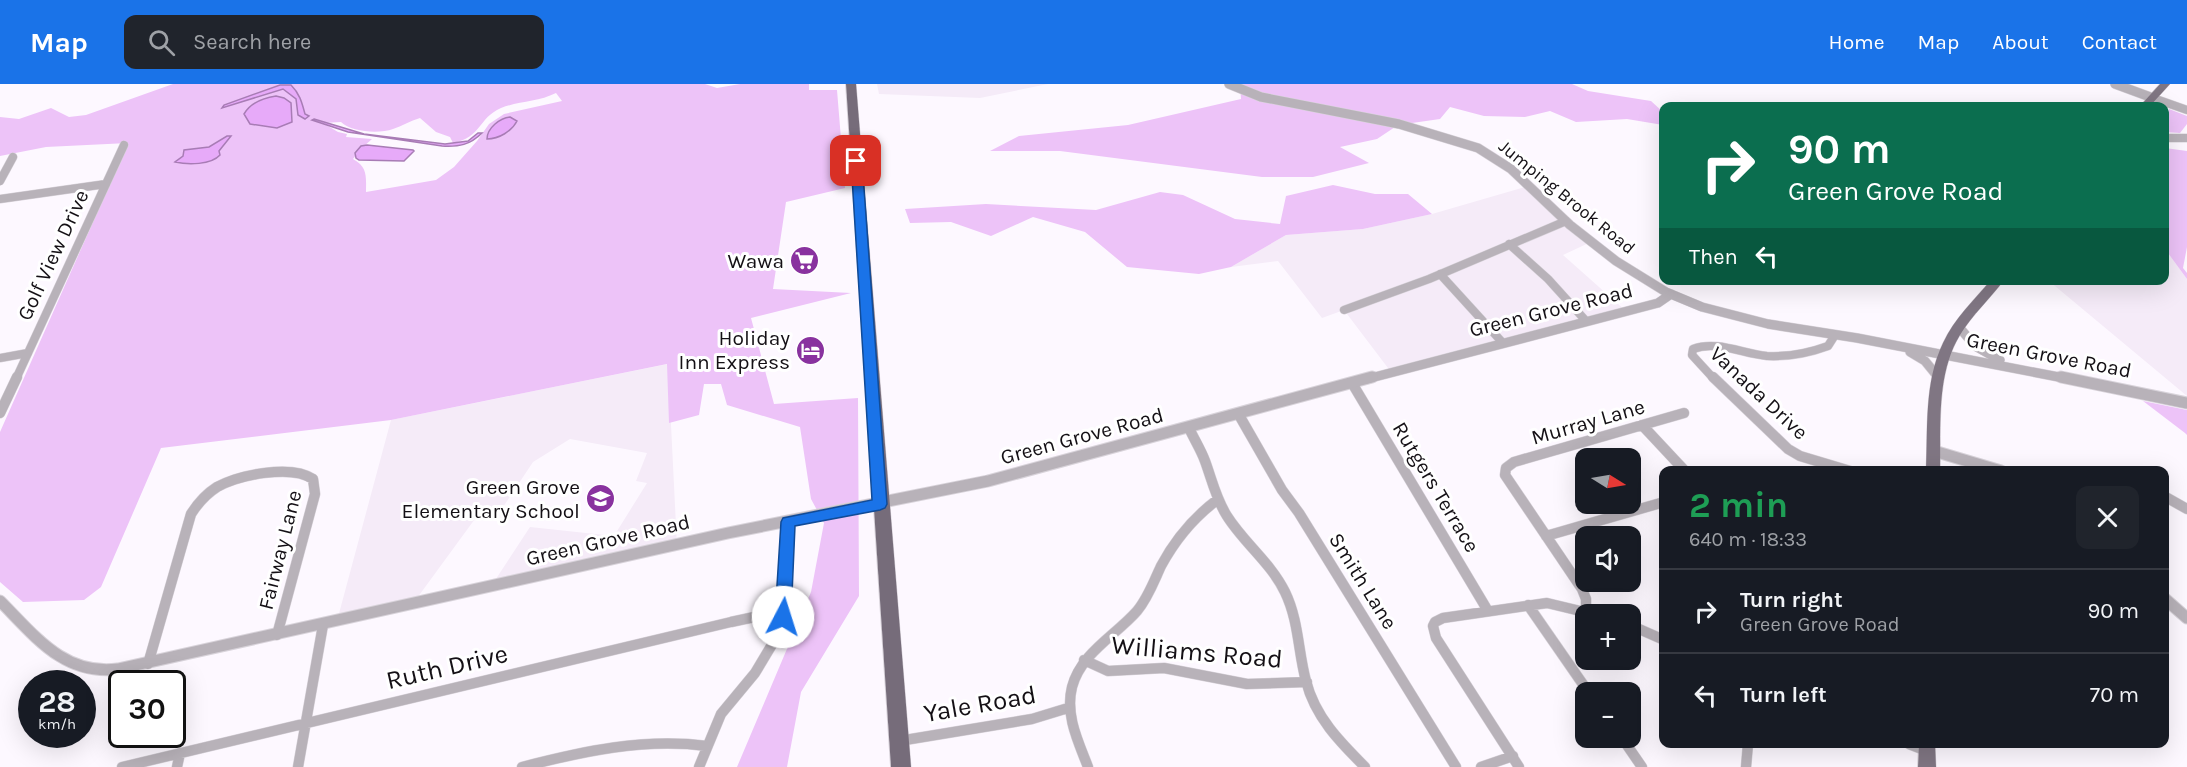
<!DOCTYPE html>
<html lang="en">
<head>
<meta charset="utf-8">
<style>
	body { margin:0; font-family:Karla,sans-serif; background:#20242c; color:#f1f3f6; height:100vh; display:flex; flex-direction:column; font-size:22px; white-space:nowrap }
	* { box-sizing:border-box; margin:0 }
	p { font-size:20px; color:#9ea1a6 }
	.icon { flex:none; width:33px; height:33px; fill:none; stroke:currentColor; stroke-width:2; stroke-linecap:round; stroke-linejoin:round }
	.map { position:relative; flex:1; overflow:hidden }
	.sheet { position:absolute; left:1659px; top:382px; width:510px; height:282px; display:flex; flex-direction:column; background:#171b24; border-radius:12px; box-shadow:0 6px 24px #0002 }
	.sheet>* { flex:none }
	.guide { position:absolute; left:1659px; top:18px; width:510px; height:183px; border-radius:12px; box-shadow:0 6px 24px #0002; background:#0b6e4f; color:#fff; overflow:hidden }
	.needle { width:39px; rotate:101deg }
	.buttons { position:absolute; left:1575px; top:364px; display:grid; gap:12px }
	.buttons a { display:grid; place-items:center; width:66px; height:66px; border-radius:12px; background:#171b24; box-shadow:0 6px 24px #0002; font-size:30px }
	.speed { position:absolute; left:18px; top:586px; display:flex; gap:12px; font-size:30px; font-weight:700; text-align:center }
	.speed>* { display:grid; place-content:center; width:78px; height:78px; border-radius:50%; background:#171b24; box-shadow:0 6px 24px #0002; line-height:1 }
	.speed small { font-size:15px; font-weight:400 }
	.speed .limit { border:3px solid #111; border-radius:9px; background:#fff; color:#111 }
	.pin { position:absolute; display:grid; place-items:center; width:51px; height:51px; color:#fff; margin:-26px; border-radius:12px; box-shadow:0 3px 9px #0006 }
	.me { position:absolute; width:66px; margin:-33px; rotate:5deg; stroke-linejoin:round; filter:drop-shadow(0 0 4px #0008) }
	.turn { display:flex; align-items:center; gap:21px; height:126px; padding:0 30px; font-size:27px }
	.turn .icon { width:78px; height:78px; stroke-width:2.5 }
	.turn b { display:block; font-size:42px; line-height:51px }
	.then { display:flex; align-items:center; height:57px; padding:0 30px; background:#0003; gap:12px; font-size:22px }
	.round { display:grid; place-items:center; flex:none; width:63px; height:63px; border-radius:12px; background:#20242c }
	.head { display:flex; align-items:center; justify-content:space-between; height:102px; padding:0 30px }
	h1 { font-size:36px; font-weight:700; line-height:45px; color:#1e9e55 }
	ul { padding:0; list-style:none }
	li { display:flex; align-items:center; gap:18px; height:84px; padding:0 30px; border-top:2px solid #363941 }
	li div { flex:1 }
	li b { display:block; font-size:22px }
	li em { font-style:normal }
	header { display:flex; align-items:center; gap:36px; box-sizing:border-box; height:84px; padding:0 30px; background:#1a73e8; color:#fff }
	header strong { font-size:28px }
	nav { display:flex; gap:33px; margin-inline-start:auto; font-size:21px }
	.search { width:420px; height:54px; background:#20242c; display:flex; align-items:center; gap:15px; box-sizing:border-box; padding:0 21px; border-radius:12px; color:#9ea1a6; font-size:22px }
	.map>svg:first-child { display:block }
</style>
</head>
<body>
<header>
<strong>Map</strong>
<div class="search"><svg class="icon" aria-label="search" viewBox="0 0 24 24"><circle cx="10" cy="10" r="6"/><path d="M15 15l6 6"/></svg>Search here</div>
<nav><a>Home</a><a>Map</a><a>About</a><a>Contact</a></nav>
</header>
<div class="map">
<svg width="2187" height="683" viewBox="0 0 2187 683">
	<rect width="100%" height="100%" fill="#fdf8ff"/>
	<path fill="#f5ebf8" d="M 877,0 L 1048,0 L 980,14 L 879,10 Z
		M 1525,103 L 1593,157 L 1563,171 L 1626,227 L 1391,288 L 1344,226 L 1322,234 L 1278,177 L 1231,183 L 1286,151 L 1363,145 L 1432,130 Z
		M 2165,165 L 2187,195 L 2187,312 L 2049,197 L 2164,196 Z
		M 668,280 L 677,462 L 490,504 L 530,443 L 614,452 L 647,399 L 636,397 L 647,369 L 570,355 L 533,378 L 503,423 L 480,428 L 412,521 L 337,537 L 391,336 Z"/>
	<path fill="#edc3f8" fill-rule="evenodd" d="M 173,0 L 705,0 L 717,4 L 740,0 L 809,0 L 809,6 L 837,6 L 845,104 L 786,118 L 773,205 L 851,209 L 751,234 L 774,320 L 858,314 L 859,512 L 801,608 L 787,683 L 737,683 L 811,508 L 824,439 L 811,415 L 800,343 L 727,321 L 721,300 L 704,300 L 699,331 L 669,339 L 667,280 L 391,336 L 161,364 L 101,503 L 84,516 L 23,518 L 0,498 L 0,348 L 128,59 L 46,63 L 0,72 L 0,33 L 19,35 L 51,24 L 69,33 L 86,31 ZM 556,9 L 562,17 L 504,30 L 489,40 L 477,57 L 454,83 L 436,96 L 366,108 C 366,93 368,83 353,75 L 362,64 L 372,55 L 346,53 L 347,50 L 338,48 L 323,39 L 341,38 C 351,48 379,50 393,45 C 402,42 410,37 420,34 L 436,48 L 450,53 L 453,59 C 482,53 478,34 501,24 C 519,17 538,18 556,9 Z
		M 1240,0 L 1572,0 L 1588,7 L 1651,17 L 1663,28 L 1663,41 L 1627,35 L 1576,38 L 1550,27 L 1525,33 L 1484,32 L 1450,23 L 1440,35 L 1398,41 L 1377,55 L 1340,63 L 1369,79 L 1313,93 L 1262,93 L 1060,67 L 990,67 L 1019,52 L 1128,41 L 1241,15 Z
		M 2169,25 L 2187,32 L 2187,40 L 2180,49 L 2165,48 L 2165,36 Z
		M 2165,64 L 2187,67 L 2187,163 L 2183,184 L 2187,189 L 2187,195 L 2165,165 Z
		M 1333,101 L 1375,110 L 1408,110 L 1432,130 L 1363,145 L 1286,151 L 1231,183 L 1199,190 L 1127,183 L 1085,148 L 1033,133 L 991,152 L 951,138 L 910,139 L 905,125 L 986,120 L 1096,126 L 1160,108 L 1183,111 L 1235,135 L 1280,140 L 1286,112 Z
		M 2143,317 L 2187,326 L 2187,351 L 2185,349 Z"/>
	<path fill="#e7aaf9" stroke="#a87cb5" stroke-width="1.5" d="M 280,1 L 291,1 C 300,10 302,19 305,30 L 309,32 L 305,35 L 298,31 L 296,15 L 283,5 L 222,24 L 224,21 Z
		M 276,12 L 284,14 L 291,19 L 292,38 L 277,44 L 250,40 L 244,30 C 251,18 263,14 276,12 Z
		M 510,33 L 517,37 C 512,47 499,55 487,55 C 487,44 500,34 510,33 Z
		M 314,35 L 364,50 L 445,60 L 468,57 L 478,49 L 482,49 C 470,61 459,63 442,62 L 348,48 L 312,36 Z
		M 227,52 L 231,52 L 219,67 L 220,71 C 211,81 188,81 175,78 L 183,72 L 184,66 L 209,63 Z
		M 367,61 L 413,66 L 414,67 L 404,77 L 359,76 L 356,74 L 355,69 L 361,62 Z"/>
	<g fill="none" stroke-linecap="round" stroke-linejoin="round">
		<defs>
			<path id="minor-far1" d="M 2153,14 L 2187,26
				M 2164,54 L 2187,54
				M 0,97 L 13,73
				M 0,115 L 106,100
				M 1509,160 L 1548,195 L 1586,237
				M 1440,190 L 1502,258
				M 1344,226 L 1429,195 L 1566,137
				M 0,274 L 28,269
				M 16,295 L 124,61
				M 1714,295 L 1692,271 L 1693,265 C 1717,256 1743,270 1767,272 C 1788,273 1809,269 1828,262 L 1835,251"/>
			<path id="minor" d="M 1713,293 L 1788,365 L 1800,372 L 1850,387
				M 1352,299 L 1488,527
				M 0,329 L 17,293
				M 1239,331 L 1282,406 L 1299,429 L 1456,683
				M 1642,341 L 1685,387
				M 1189,344 C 1194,355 1201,366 1205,377 C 1212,396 1216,415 1227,432 C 1244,459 1271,479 1285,508 C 1299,537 1298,568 1306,597 C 1315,633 1340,658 1365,683
				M 2164,412 L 2187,425
				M 1546,452 L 1664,418
				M 1528,521 L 1589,609
				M 1586,528 L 1586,515 L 1582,505 L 1505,391 L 1506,384 L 1514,378 L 1684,329
				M 1630,541 L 1664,556
				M 1084,576 L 1108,587 L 1164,584 L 1247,600 L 1307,598
				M 148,580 L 191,430 C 198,419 206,410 217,403 C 239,391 291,380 313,395 L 315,410 L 277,551
				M 1622,654 L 1642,683
				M 899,657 L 1032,635 L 1068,624
				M 1909,660 L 1927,667
				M 122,683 L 731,538 L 759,532 L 783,533
				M 177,683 L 180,669
				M 298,683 L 323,541
				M 522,683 C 584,667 643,654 707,662
				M 699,683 L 721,630 L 755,589 L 776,554 L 785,518 L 788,438
				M 1088,683 C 1078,657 1065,631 1072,603 C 1081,569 1115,552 1137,527 C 1148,514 1154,497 1161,482 C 1175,456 1193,434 1217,416
				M 1481,683 L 1513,672
				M 1519,683 L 1436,554 L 1433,542 L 1435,538 L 1443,534 L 1547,519 L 1597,531
				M 1746,683 L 1748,660"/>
			<path id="tertiary-far1" d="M 1229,0 L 1261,13 L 1399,40 L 1478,64 L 1511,85 L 1570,141 L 1616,177 L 1666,208 L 1702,223 L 1768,240 L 1857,254 L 2069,295
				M 2115,0 L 2153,14
				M 1959,243 L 1975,262 L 2000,276
				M 1910,268 L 1925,277 L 1938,293
				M 1367,295 L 1658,219 L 1671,210"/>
			<path id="tertiary" d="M 2061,293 L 2187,319
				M 1934,367 L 2001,387
				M 2164,514 L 2187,534
				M 0,517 C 35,552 64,592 118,585 L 728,449 L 988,397 L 1372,293"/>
			<path id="primary" d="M 2160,0 L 2170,0 L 2150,22 L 2140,22 Z
				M 1991,196 L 2004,196 C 1990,215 1972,231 1960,251 C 1936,290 1941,343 1940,387 L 1926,387 C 1928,345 1924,298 1943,259 C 1954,235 1974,216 1991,196 Z
				M 1919,660 L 1935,660 L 1936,683 L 1918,683 Z"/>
			<path id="trunk" d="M 846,0 L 856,0 L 911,683 L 891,683 Z"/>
		</defs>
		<use href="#minor-far1" stroke="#d8d3da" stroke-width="9"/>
		<use href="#minor" stroke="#d8d3da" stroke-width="11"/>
		<use href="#tertiary-far1" stroke="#d8d3da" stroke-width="10"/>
		<use href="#tertiary" stroke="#d8d3da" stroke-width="13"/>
		<use href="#primary" stroke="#d8d3da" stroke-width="1"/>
		<use href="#trunk" stroke="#d8d3da" stroke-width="1"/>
		<use href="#minor-far1" stroke="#b8b2b9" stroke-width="8"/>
		<use href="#minor" stroke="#b8b2b9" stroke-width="10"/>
		<use href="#tertiary-far1" stroke="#b8b2b9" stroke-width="9"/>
		<use href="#tertiary" stroke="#b8b2b9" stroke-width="11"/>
		<use href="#primary" fill="#807683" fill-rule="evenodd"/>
		<use href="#trunk" fill="#766c7a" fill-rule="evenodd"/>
	</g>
	<path fill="#1a73e8" stroke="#114b97" stroke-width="1.5" d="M 856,73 L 862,77 L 887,420 L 885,424 L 880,426 L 795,442 L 791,533 L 788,537 L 783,539 L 777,537 L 775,533 L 781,438 L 783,434 L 872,416 L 851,77 Z"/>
	<defs>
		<symbol id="supermarket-disc" viewBox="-11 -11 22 22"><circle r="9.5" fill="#89329f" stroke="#fff"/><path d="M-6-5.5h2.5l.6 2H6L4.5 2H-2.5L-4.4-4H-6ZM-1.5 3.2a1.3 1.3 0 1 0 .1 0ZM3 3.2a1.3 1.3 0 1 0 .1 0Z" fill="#fff"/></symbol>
		<symbol id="hotel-disc" viewBox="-11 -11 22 22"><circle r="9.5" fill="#89329f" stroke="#fff"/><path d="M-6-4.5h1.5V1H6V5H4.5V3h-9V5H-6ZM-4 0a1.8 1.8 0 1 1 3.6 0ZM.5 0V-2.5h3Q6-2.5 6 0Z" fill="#fff"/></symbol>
		<symbol id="school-disc" viewBox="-11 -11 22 22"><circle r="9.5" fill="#89329f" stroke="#fff"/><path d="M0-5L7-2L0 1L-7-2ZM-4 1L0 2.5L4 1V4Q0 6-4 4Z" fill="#fff"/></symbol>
	</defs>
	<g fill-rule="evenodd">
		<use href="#supermarket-disc" x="788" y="160" width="33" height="33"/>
		<use href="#hotel-disc" x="794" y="250" width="33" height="33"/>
		<use href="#school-disc" x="584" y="398" width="33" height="33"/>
	</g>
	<g text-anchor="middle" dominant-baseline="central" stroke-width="6" stroke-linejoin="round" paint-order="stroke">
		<g font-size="18" fill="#141015" stroke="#fff">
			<text transform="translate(1567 113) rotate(39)">Jumping Brook Road</text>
		</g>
		<g font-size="21" fill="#141015" stroke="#fff">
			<text transform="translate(53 171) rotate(-65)">Golf View Drive</text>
			<text transform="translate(1551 226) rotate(-14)">Green Grove Road</text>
			<text transform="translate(2049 271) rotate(11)">Green Grove Road</text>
			<text transform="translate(1759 309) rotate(43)">Vanada Drive</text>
			<text transform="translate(1588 338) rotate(-16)">Murray Lane</text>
			<text transform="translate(1082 352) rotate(-15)">Green Grove Road</text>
			<text transform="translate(1436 403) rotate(59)">Rutgers Terrace</text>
			<text transform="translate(608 456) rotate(-13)">Green Grove Road</text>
			<text transform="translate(280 466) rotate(-76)">Fairway Lane</text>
			<text transform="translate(1363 497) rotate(58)">Smith Lane</text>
		</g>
		<g font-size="21" fill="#141015" stroke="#fff" text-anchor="end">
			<text x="784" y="177">Wawa</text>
			<text x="790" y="254">Holiday<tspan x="790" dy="24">Inn Express</tspan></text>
			<text x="580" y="403">Green Grove<tspan x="580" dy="24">Elementary School</tspan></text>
		</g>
		<g font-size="26" fill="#141015" stroke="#fff">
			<text transform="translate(1197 568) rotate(5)">Williams Road</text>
			<text transform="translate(447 583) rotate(-13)">Ruth Drive</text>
			<text transform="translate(980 620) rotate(-10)">Yale Road</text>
		</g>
	</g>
</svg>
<div class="buttons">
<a><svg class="needle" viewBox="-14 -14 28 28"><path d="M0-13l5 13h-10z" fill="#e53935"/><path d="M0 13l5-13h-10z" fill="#9ea1a6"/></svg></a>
<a><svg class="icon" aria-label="sound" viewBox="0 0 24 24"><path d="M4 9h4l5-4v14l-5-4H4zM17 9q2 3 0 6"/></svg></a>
<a>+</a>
<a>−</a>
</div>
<div class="speed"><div>28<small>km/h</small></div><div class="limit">30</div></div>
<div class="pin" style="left:856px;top:77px;background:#d93025"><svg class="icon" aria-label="arrive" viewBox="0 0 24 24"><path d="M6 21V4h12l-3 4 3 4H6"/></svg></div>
<svg class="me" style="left:783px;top:533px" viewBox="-20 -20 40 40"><circle r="19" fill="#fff"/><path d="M0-13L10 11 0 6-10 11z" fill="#1a73e8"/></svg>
<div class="guide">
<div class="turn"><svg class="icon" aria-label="right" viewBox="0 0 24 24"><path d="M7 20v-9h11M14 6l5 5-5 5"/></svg><div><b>90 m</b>Green Grove Road</div></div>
<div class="then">Then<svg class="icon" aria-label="left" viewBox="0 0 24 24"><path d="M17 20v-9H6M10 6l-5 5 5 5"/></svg></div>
</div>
<section class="sheet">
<div class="head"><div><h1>2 min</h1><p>640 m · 18:33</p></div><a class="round"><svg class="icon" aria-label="close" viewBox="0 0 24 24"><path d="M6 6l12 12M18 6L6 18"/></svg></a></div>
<ul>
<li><svg class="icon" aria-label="right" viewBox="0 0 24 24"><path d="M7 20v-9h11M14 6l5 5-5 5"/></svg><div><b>Turn right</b><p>Green Grove Road</p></div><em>90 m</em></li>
<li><svg class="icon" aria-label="left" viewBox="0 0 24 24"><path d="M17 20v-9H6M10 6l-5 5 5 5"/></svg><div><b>Turn left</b></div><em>70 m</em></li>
</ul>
</section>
</div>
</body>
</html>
